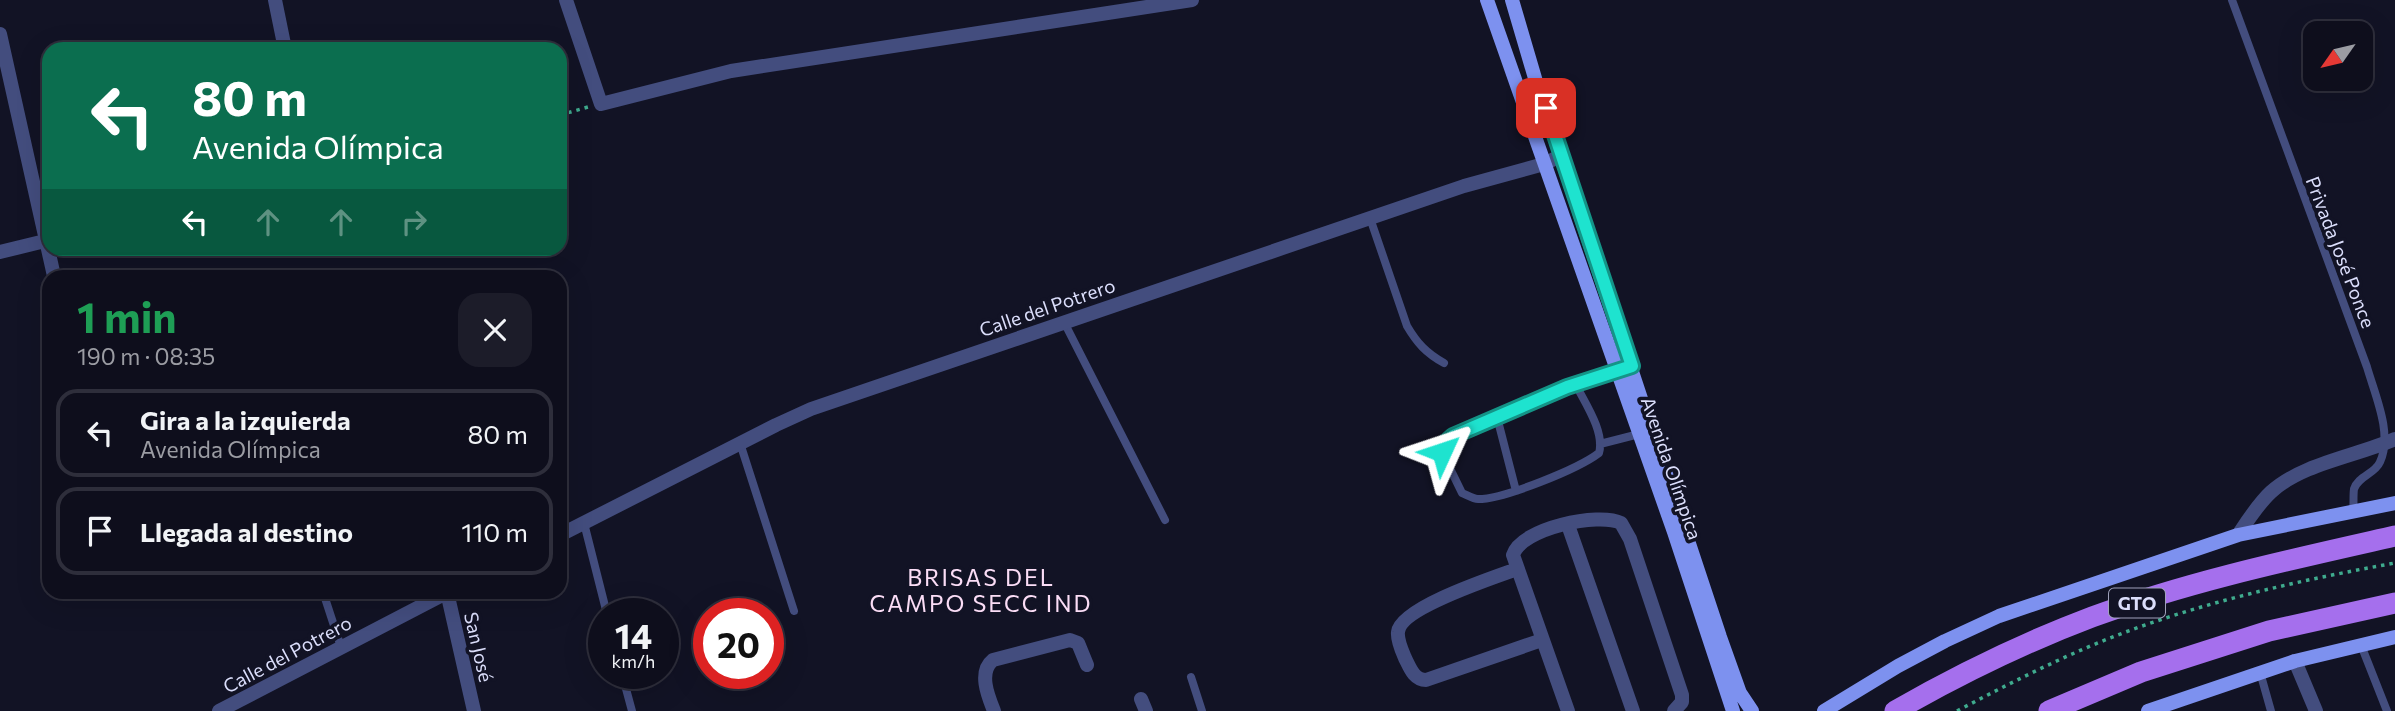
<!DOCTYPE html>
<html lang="es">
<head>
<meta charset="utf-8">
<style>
	body { margin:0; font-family:Commissioner,sans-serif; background:#1c1c29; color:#f1f3f6; height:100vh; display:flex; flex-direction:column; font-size:26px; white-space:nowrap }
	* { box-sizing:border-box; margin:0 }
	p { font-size:23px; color:#9b9ca3 }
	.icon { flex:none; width:38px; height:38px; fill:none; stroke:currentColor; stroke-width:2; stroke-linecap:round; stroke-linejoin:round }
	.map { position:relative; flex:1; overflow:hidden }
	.panel { position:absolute; left:42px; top:270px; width:525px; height:329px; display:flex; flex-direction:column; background:#0e0e1c; border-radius:21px; box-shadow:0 7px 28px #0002,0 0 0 2px #2e2e3b }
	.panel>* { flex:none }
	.guide { position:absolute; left:42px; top:42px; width:525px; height:214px; border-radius:21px; box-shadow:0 7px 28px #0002,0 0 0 2px #2e2e3b; background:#0b6e4f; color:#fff; overflow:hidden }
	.needle { width:46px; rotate:236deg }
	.buttons { position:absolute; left:2303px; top:21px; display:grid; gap:14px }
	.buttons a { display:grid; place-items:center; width:70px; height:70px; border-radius:14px; background:#0e0e1c; box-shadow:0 7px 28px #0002,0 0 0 2px #2e2e3b; font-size:35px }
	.speed { position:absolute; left:588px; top:598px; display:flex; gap:14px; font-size:35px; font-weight:700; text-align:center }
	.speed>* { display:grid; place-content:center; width:91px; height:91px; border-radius:50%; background:#0e0e1c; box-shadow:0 7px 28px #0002,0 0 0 2px #2e2e3b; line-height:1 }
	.speed small { font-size:18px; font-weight:400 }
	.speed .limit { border:10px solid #d22; background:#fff; color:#111 }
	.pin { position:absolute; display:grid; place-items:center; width:60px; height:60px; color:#fff; margin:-30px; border-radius:14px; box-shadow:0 4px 10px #0006 }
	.me { position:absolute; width:77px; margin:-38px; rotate:48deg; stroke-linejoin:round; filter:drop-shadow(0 0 5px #0008) }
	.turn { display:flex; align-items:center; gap:24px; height:147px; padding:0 35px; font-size:32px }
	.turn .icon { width:91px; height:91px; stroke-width:2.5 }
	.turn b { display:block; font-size:49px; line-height:60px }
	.lanes { display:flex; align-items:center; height:66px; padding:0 35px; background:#0003; justify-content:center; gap:35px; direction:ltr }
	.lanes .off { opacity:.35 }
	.round { display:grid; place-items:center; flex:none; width:74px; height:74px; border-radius:21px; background:#1c1c29 }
	.summary { display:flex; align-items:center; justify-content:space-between; height:119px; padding:0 35px }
	h1 { font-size:42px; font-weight:700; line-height:52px; color:#1e9e55 }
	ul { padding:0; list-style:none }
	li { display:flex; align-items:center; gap:21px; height:88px; margin:0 14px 10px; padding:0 21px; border:4px solid #2e2e3b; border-radius:21px }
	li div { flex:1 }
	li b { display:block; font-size:26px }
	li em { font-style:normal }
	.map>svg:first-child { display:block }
</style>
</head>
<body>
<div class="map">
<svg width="2395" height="711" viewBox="0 0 2395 711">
	<rect width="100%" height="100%" fill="#121325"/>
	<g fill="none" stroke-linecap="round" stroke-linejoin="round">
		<path stroke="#3fab8e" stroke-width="3.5" stroke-dasharray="3.5 5" stroke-linecap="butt" d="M 560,115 L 588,107
			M 1957,711 C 2014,681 2071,652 2131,630 C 2216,599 2306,579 2395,563"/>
		<path stroke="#434d7e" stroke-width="8" d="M 2232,0 L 2367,367 C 2375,395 2393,434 2380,462 C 2375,474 2358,476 2354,489 C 2353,496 2354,504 2353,511
			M 1370,218 L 1407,326 C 1417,343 1426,353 1444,363
			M 1064,322 L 1165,520
			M 1576,385 C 1585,403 1605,432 1599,453 C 1578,469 1504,499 1478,499 C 1473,499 1467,495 1462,493 L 1442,452 L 1444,444 L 1453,436 Z
			M 1576,385 L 1619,369
			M 1497,417 L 1516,491
			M 740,443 L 794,611
			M 1600,444 L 1643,433
			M 584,523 L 607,614
			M 323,592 L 341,647
			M 2361,645 L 2387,711
			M 2260,672 L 2271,711
			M 622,674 L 632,711
			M 1191,677 L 1202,711"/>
		<path stroke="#434d7e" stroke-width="14" d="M 275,0 L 285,49
			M 566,0 L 601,104 L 731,71 L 1192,0
			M 0,34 L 54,276
			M 0,252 L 49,240
			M 1568,525 L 1633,711
			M 560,535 L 776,425 L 811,409 L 1464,186 L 1544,164 L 1562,155
			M 2238,535 C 2248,520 2258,504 2271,492 C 2303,463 2357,456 2395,439
			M 1517,569 C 1495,577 1400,608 1398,632 C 1397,640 1402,651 1405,658 C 1410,668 1414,680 1426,680 L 1542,640
			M 447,592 L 474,711
			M 2295,661 L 2316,711
			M 1141,699 L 1146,711
			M 219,711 L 448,592
			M 994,711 C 988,696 978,672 993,660 L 1070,640 L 1078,643 L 1087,665
			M 1568,711 L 1513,555 C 1521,528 1599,512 1621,523 L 1630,539 L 1682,695 L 1682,702 L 1674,711"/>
		<path stroke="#7d91ef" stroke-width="14" d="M 1487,0 L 1674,532 L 1733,711
			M 1512,0 L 1537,85 L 1720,637 L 1740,693 L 1752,711
			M 1824,711 L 1898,666 L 1945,641 L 1999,616 L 2238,535 L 2395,503
			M 2148,711 L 2295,661 L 2395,637"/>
		<path stroke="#a56fed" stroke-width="21" d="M 1895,711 C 1958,675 2023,643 2092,617 C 2190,581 2293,559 2395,536
			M 2049,711 L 2141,672 L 2269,631 L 2395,603"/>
	</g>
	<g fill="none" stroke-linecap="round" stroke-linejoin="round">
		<defs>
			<path id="route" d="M 1442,452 L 1444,444 L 1453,436 L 1567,387 L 1632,366 L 1546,108"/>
		</defs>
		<use href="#route" stroke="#149487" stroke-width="18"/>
		<use href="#route" stroke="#1ee3cf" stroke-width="12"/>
	</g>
	<g text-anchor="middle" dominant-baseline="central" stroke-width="7" stroke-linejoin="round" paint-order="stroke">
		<rect fill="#121325" stroke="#9fa1bb" stroke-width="2" x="2109" y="588.5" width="56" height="29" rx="5"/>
		<g font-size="18" font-weight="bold" fill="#dbdefb">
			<text x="2137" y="603">GTO</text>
		</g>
		<g font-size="19" fill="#dbdefb" stroke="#121325">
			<text transform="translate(2341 252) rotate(69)">Privada José Ponce</text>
			<text transform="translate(1047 307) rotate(-19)">Calle del Potrero</text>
			<text transform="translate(1672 468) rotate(71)">Avenida Olímpica</text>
			<text transform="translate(479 647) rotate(77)">San José</text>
			<text transform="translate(287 654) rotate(-28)">Calle del Potrero</text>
		</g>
		<g font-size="23" letter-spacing="2" fill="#fbddf6" stroke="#121325">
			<text x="981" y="577">BRISAS DEL<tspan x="981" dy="26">CAMPO SECC IND</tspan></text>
		</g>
	</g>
</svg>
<div class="buttons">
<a><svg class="needle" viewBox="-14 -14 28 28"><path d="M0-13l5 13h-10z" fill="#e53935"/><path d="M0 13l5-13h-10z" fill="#9b9ca3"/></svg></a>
</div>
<div class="speed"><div>14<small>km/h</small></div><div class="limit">20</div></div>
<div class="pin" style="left:1546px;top:108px;background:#d93025"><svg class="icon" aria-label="arrive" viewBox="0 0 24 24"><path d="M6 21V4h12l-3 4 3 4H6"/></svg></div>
<svg class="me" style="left:1442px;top:452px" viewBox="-20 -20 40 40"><path d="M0-17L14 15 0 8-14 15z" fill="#1ee3cf" stroke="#fff" stroke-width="4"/></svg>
<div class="guide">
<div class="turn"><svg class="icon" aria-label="left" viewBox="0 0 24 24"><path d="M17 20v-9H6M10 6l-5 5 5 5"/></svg><div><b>80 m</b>Avenida Olímpica</div></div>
<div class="lanes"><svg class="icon" aria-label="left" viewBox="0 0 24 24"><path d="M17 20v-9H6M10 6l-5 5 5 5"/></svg><svg class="icon off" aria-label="ahead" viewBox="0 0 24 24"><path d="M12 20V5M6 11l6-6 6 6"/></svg><svg class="icon off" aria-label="ahead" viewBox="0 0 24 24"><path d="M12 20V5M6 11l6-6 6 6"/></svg><svg class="icon off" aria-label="right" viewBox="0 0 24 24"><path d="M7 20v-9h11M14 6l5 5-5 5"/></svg></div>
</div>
<section class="panel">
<div class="summary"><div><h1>1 min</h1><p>190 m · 08:35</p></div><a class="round"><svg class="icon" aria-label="close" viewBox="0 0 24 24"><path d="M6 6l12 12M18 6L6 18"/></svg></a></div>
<ul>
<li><svg class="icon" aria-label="left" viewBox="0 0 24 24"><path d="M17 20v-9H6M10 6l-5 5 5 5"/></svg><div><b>Gira a la izquierda</b><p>Avenida Olímpica</p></div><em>80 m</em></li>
<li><svg class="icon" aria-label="arrive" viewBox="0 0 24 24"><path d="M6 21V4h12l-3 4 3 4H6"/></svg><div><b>Llegada al destino</b></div><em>110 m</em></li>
</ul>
</section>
</div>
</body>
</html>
